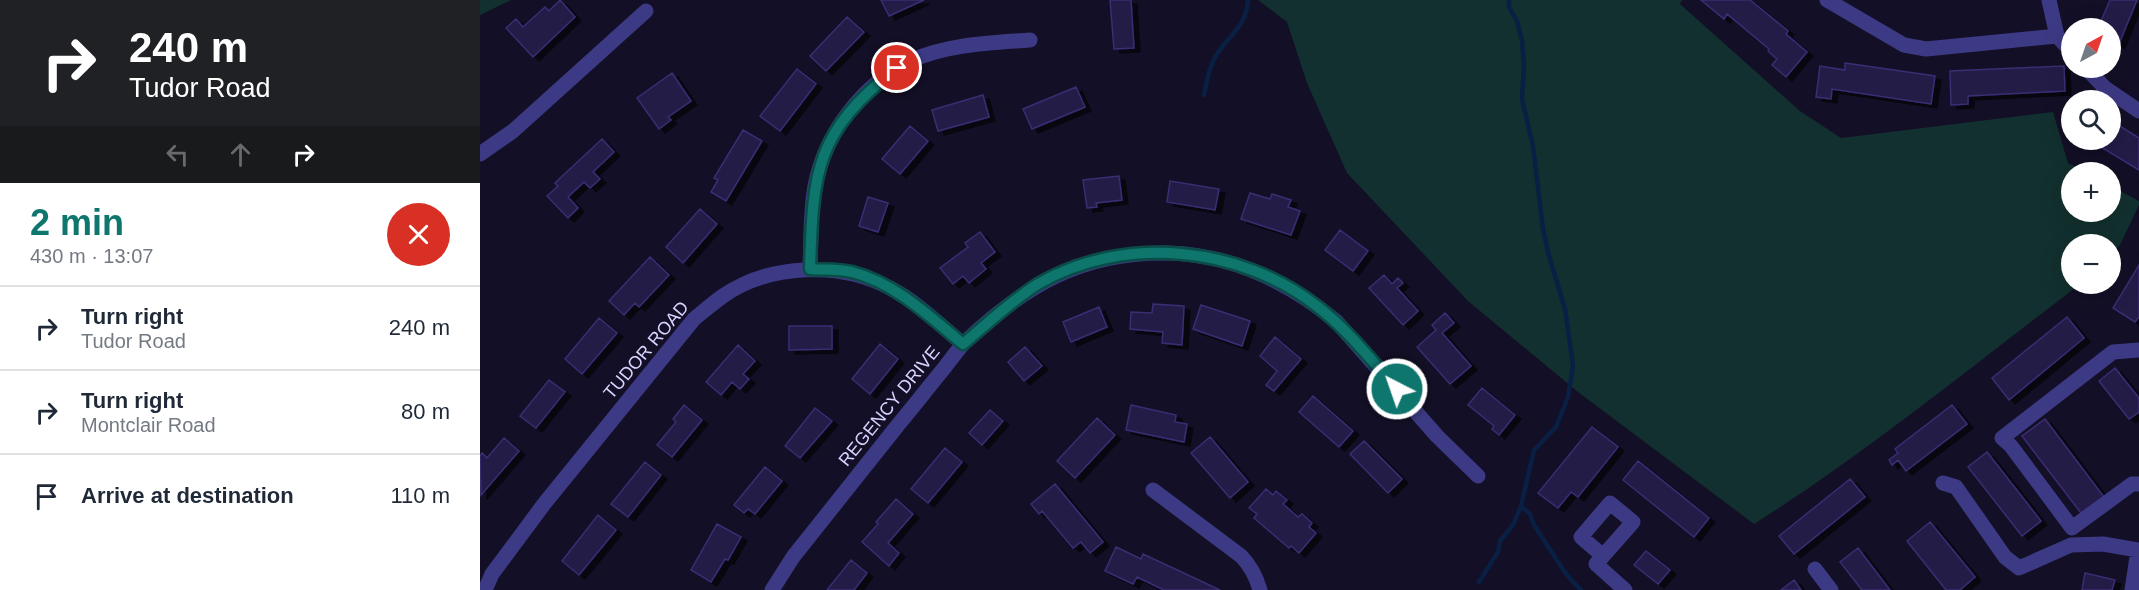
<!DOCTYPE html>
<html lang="en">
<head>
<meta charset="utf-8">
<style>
	body { margin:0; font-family:Arial,sans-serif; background:#f6f6f7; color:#1f2937; height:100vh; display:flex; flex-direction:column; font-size:22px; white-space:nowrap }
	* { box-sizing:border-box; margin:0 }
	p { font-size:20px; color:#747a83 }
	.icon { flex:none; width:33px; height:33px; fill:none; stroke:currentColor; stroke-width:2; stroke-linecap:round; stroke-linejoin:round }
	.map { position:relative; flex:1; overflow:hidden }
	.drawer { display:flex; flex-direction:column; background:#fff; width:480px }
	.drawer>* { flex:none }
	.hud { background:#202124; color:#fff; overflow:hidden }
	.needle { width:39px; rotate:40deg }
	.buttons { position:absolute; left:1581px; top:18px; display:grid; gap:12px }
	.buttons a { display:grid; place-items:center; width:60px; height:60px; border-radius:50%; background:#fff; box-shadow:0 6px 24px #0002; font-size:30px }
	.pin { position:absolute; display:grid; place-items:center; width:51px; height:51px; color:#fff; margin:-26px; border:3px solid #fff; border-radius:50%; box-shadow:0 2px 6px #0007 }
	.me { position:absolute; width:66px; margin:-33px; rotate:319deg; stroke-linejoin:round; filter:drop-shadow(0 0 4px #0008) }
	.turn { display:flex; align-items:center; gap:21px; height:126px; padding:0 30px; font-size:27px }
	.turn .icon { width:78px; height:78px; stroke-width:2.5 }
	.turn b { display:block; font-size:42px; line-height:51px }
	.lanes { display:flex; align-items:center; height:57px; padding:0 30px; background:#0003; justify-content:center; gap:30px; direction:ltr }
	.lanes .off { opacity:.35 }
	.round { display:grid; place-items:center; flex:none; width:63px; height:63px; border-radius:32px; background:#f6f6f7 }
	.headline { display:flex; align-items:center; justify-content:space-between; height:102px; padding:0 30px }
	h1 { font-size:36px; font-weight:800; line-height:45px; color:#0f766e }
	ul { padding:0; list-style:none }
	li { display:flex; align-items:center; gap:18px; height:84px; padding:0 30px; border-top:2px solid #e0e1e3 }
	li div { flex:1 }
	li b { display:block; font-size:22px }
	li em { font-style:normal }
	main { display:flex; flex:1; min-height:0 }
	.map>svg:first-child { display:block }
</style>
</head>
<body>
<main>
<section class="drawer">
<div class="hud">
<div class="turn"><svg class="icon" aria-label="right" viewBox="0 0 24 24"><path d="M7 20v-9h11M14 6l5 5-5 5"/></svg><div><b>240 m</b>Tudor Road</div></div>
<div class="lanes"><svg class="icon off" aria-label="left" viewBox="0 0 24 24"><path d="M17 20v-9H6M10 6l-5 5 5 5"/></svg><svg class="icon off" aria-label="ahead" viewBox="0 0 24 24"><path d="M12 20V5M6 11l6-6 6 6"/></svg><svg class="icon" aria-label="right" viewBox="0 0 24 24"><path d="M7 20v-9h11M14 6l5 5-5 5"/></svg></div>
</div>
<div class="headline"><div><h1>2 min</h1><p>430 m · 13:07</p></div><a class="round" style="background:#d93025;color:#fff"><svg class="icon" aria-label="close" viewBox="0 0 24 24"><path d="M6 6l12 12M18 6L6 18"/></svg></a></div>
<ul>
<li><svg class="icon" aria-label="right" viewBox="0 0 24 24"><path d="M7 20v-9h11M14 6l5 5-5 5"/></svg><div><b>Turn right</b><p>Tudor Road</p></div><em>240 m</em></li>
<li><svg class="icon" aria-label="right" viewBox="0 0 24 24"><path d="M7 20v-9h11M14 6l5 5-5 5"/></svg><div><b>Turn right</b><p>Montclair Road</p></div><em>80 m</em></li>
<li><svg class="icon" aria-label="arrive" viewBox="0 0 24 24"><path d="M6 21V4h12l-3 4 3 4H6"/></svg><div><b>Arrive at destination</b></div><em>110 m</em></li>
</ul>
</section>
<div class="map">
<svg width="1659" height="590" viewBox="0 0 1659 590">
	<defs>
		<filter id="shadow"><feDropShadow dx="6" dy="4" stdDeviation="0" flood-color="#0009"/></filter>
	</defs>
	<rect width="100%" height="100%" fill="#130f26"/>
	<path fill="#12302f" d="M 0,0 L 31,0 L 0,15 Z
		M 778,0 L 1202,0 L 1200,4 L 1320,111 L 1361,138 L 1573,112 L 1588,163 L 1606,172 L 1592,172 L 1592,212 L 1630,212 L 1631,186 L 1659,201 L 1659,205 L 1640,245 L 1631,254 L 1630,244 L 1592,244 L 1592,284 L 1599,284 L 1586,295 C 1483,373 1383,455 1274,524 L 1098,392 L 988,301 L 867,173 L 827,83 L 807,22 Z"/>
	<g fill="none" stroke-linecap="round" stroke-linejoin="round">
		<path stroke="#0a1f44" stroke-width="4.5" d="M 724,95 C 727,81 729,66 737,54 C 751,33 766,27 768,0
			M 1041,506 L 1050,514 L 1054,525 L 1086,574 L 1101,590
			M 999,582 L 1018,552 L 1020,541 L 1033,525 L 1041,506 L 1054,450 L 1076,427 L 1088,397 L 1093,366 L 1085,309 L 1069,256 L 1063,229 L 1053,146 L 1042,99 L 1044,65 L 1042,41 L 1037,21 L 1029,7 L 1029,0"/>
	</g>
	<path fill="#241b47" stroke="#3b2d73" stroke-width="1.5" filter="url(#shadow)" d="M 80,0 L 95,17 L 53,57 L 26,28 L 36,19 L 43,27 L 65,7 L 69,11 Z
		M 401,0 L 444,0 L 409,16 Z
		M 630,0 L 651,0 L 654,48 L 634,49 Z
		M 1221,0 L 1270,0 L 1308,31 L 1306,34 L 1327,52 L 1306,77 L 1292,65 L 1297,59 L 1288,51 L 1289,49 L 1247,14 L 1244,19 Z
		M 1630,0 L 1657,0 L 1639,44 L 1630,41 L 1630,28 L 1618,28 Z
		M 367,17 L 384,32 L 346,71 L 330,56 Z
		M 1365,63 L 1455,76 L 1451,104 L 1352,89 L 1351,99 L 1336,97 L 1340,66 L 1365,70 Z
		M 1584,66 L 1585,91 L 1488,96 L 1488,104 L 1471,105 L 1470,71 Z
		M 317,69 L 336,84 L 300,131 L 280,116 Z
		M 192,73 L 211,101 L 188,117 L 191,120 L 179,129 L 157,98 Z
		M 596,87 L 605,107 L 552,129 L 543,109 Z
		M 503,95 L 509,117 L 458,131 L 452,110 Z
		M 1630,120 L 1659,138 L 1659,170 L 1616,144 L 1619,140 L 1630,140 Z
		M 430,126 L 448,141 L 420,174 L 402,159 Z
		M 263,130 L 282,141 L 246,201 L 231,192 L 238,180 L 234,178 Z
		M 122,139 L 134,152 L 113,172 L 120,179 L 110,188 L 104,182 L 88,197 L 98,208 L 88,218 L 67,196 L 78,186 L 75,183 Z
		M 639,176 L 642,200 L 616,203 L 617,207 L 607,208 L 603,180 Z
		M 690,181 L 739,189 L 735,210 L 687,202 Z
		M 770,193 L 790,199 L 792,194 L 811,200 L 808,207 L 820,211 L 811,235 L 761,219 Z
		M 388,197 L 408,203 L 398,232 L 379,226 Z
		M 220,209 L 237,224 L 203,263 L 186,247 Z
		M 860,230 L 888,251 L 873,271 L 845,250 Z
		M 500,232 L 515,252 L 501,263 L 506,269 L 489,283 L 483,276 L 473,284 L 460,268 L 488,247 L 485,243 Z
		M 170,257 L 189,275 L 159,307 L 155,303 L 144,315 L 129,301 Z
		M 1659,265 L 1659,317 L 1655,322 L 1633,308 Z
		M 904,275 L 912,284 L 918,278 L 923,283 L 917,288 L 938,311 L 923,325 L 889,288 Z
		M 673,304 L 704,306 L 702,345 L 682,343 L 683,332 L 650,329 L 651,312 L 672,313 Z
		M 721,305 L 770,321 L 762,346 L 713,329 Z
		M 619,307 L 627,327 L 591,342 L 583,322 Z
		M 965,313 L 974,323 L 962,333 L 991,366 L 970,384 L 937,347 L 956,330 L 952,325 Z
		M 1587,317 L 1604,338 L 1529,400 L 1512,378 Z
		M 119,318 L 137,333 L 102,374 L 85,359 Z
		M 309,326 L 352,326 L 352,349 L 309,350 Z
		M 795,337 L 821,359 L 794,391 L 786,385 L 797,371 L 780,356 Z
		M 400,344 L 418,359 L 390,394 L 372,379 Z
		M 258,345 L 275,361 L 263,374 L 269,379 L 260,389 L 252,382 L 241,395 L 226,382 Z
		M 545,347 L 562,366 L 544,381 L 528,362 Z
		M 1635,368 L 1659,398 L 1659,412 L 1649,419 L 1619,381 Z
		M 69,380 L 85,392 L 56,428 L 40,416 Z
		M 1002,388 L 1035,415 L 1019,435 L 1012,429 L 1014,426 L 988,405 Z
		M 833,396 L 873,431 L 859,447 L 819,412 Z
		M 204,405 L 222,420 L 192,457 L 177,445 L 196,422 L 193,419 Z
		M 651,405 L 696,415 L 695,422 L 707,424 L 704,442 L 646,430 Z
		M 1472,405 L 1487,424 L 1426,471 L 1418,460 L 1412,465 L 1409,460 L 1418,453 L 1415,449 Z
		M 335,408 L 352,421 L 320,458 L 305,446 Z
		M 510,410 L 523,421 L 502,445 L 489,433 Z
		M 617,418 L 635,435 L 595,478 L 577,461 Z
		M 1565,419 L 1624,497 L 1601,513 L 1542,436 Z
		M 1112,427 L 1138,447 L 1098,497 L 1091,492 L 1078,508 L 1058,493 Z
		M 730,437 L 768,482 L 750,498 L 711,453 Z
		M 24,438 L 39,451 L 1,495 L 0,456 L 2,453 L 7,458 Z
		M 884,441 L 922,479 L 908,493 L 870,454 Z
		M 465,448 L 482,462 L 448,503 L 431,489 Z
		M 1507,452 L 1561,521 L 1542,536 L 1488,467 Z
		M 1158,461 L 1229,518 L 1214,537 L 1143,480 Z
		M 165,462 L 181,475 L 148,517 L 131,504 Z
		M 285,467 L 302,481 L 275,514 L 268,509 L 264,513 L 254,505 Z
		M 1370,479 L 1385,497 L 1314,554 L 1299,536 Z
		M 575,484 L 623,542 L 610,553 L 601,542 L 593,548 L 562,511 L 559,514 L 551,504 Z
		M 786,489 L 793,495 L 796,491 L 807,500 L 803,504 L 818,517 L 822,514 L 832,523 L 829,527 L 836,533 L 819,553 L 811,546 L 809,548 L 774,518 L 777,514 L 769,508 Z
		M 416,499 L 433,514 L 408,543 L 419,553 L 409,566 L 382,542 L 398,524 L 396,522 Z
		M 118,515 L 136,530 L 99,575 L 82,561 Z
		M 1450,522 L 1495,577 L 1480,590 L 1466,590 L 1427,541 Z
		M 237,524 L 261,537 L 248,560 L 245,559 L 231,582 L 211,570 Z
		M 636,547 L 661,559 L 663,554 L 740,590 L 684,590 L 657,577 L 653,584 L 625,571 Z
		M 1378,548 L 1410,590 L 1382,590 L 1360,562 Z
		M 1166,551 L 1190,570 L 1178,584 L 1154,565 Z
		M 371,560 L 387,573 L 374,590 L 347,590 Z
		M 1605,573 L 1635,580 L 1632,590 L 1602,590 Z
		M 1314,580 L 1321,590 L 1301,590 Z"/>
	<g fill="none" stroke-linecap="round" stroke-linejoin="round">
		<path stroke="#3d3a85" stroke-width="15" d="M 1347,0 L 1424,45 L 1446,49 L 1577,36
			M 1569,0 L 1577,36 L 1592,52
			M 1606,68 L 1625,88 L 1659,111
			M 0,154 L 33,131 L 166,11
			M 330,269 C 331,242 330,213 335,186 C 345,133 383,83 433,60 C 469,44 511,43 550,40
			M 1659,350 L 1633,352 L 1522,438 L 1531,446 L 1592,528 L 1652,484 L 1659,484
			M 1463,483 L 1476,487 L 1525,557 L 1539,568 L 1591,545 L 1623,544 L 1658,550 L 1652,590
			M 673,490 L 761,556 C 771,566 776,576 780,590
			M 1123,556 L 1101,537 L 1130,503 L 1153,522 L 1116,564 L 1145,590
			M 1335,569 L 1351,590
			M 5,590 L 12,574 L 64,504 L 214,319 C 224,311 233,303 243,296 C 289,264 361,261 410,288 C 437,302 460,325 483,344
			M 292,590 L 313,557 C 348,513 383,469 418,425 C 433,407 447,389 461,372 C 469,362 476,352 484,343 C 544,286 601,252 686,253 C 749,254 807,281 856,321 L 957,436 L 998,476"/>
	</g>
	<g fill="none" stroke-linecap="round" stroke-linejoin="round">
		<defs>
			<path id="route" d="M 417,68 C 335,132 333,171 330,269 C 344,270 358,269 372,272 C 415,283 449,316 483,344 C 507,324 531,301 558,284 C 644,234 761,246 838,307 C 868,330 892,361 917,389"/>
		</defs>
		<use href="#route" stroke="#0a4d48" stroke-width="15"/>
		<use href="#route" stroke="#0f766e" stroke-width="10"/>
	</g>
	<g text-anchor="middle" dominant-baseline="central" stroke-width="6" stroke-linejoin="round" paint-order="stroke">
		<g font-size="18" fill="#d9d4ff" stroke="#130f26">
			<text transform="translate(166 350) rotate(-50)">TUDOR ROAD</text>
			<text transform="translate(409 406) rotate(-51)">REGENCY DRIVE</text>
		</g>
	</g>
</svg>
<div class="buttons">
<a><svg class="needle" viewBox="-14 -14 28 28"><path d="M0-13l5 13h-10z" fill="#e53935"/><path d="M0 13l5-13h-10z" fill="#747a83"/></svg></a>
<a><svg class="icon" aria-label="search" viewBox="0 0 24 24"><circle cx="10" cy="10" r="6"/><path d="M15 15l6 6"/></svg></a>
<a>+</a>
<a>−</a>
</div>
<div class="pin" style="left:417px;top:68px;background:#d93025"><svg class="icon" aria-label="arrive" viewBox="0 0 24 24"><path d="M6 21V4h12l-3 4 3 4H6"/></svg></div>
<svg class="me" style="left:917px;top:389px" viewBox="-20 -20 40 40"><circle r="17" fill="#0f766e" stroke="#fff" stroke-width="3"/><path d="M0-11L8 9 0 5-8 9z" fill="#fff"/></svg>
</div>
</main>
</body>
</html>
